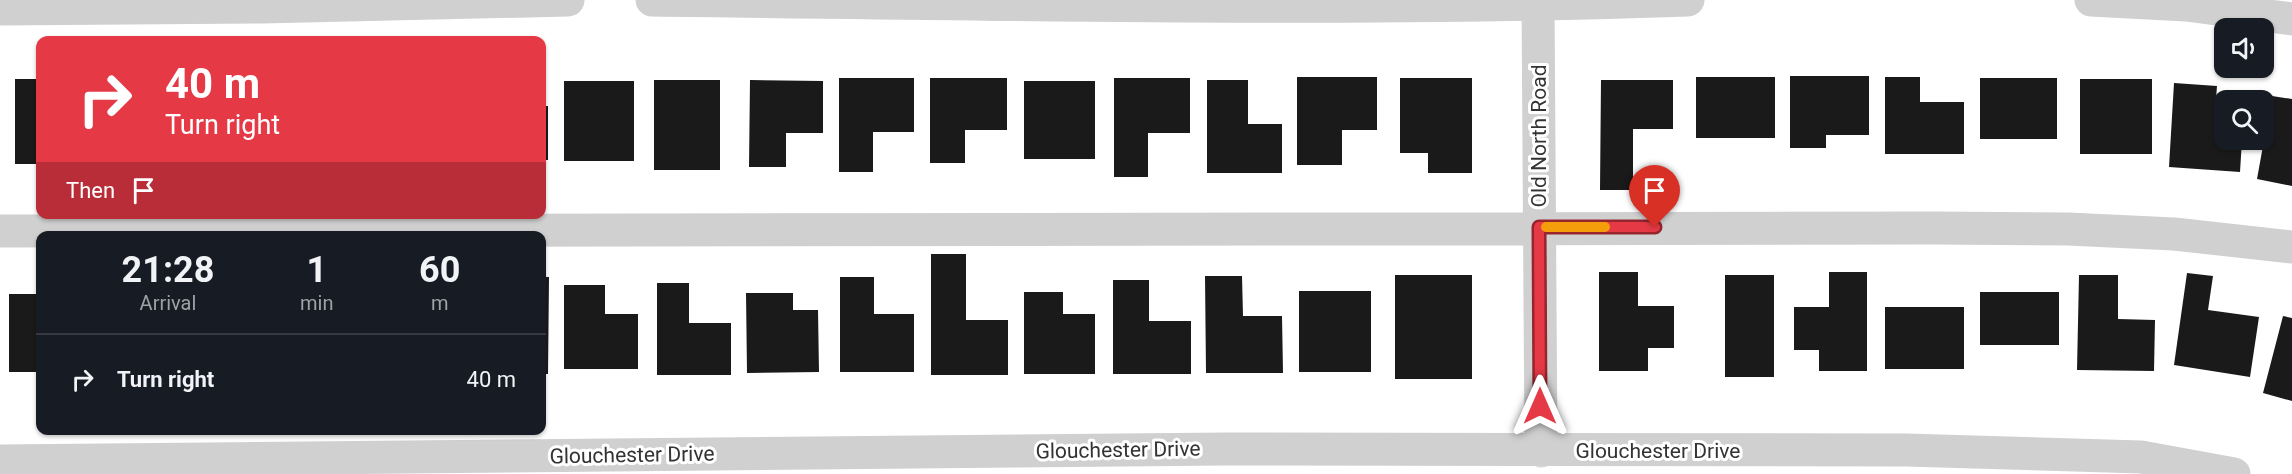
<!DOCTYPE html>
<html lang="en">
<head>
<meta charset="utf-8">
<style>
	body { margin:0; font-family:Roboto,sans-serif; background:#20242c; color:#f1f3f6; height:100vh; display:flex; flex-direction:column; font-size:22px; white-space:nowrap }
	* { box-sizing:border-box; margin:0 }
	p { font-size:20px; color:#9ea1a6 }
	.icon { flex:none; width:33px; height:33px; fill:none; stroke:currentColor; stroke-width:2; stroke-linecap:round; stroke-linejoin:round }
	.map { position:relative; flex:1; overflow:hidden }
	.details { position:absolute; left:36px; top:231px; width:510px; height:204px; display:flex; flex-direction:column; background:#171b24; border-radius:12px; box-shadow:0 2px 4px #0004 }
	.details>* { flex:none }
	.guide { position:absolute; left:36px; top:36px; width:510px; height:183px; border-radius:12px; box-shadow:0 2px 4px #0004; background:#e63946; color:#fff; overflow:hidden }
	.tools { position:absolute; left:2214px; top:18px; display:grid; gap:12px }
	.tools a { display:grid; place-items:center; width:60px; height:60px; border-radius:12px; background:#171b24; box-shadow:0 2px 4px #0004; font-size:30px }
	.pin { position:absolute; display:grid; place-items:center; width:51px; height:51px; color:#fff; margin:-62px -26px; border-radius:50% 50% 50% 0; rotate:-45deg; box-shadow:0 0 6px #0007 }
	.pin .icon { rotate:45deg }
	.me { position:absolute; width:66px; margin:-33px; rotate:0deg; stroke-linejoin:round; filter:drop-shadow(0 0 4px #0008) }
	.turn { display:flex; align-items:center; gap:21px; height:126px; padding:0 30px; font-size:27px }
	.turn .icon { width:78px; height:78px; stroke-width:2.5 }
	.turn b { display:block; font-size:42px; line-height:51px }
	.then { display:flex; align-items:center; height:57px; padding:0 30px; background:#0003; gap:12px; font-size:22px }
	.eta { display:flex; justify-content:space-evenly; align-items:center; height:102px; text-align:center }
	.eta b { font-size:36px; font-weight:700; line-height:42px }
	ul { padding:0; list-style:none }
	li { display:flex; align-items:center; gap:18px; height:90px; padding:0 30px; border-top:2px solid #363941 }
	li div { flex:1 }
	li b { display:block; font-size:22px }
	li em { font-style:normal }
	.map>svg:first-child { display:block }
</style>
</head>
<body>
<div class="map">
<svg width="2292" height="474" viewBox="0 0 2292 474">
	<rect width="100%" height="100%" fill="#fff"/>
	<path fill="#1a1a1a" d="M 1790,76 L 1869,76 L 1869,135 L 1826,135 L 1826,148 L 1790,148 Z
		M 1297,77 L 1377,77 L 1377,130 L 1342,130 L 1342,165 L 1297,165 Z
		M 1696,77 L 1775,77 L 1775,138 L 1696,138 Z
		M 1885,77 L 1920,77 L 1920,102 L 1964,102 L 1964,154 L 1885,154 Z
		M 839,78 L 914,78 L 914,132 L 873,132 L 873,172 L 839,172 Z
		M 930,78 L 1007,78 L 1007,130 L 965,130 L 965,163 L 930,163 Z
		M 1114,78 L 1190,78 L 1190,133 L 1148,133 L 1148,177 L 1114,177 Z
		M 1400,78 L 1472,78 L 1472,173 L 1428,173 L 1428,153 L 1400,153 Z
		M 1980,78 L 2057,78 L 2057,139 L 1980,139 Z
		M 15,79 L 40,79 L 40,164 L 15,164 Z
		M 2080,79 L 2152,79 L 2152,154 L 2080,154 Z
		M 654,80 L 720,80 L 720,170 L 654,170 Z
		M 750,80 L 823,81 L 823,133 L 786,133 L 786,167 L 749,167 Z
		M 1207,80 L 1248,80 L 1248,124 L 1282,124 L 1282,173 L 1207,173 Z
		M 1601,80 L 1673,80 L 1673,129 L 1633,129 L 1633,190 L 1600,190 Z
		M 564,81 L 634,81 L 634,161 L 564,161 Z
		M 1024,81 L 1095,81 L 1095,159 L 1024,159 Z
		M 2174,83 L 2217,86 L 2215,113 L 2224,114 L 2224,140 L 2242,140 L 2240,172 L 2169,167 Z
		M 2272,96 L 2292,99 L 2292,186 L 2257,179 Z
		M 542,106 L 548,106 L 548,160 L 542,160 Z
		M 931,254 L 966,254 L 966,320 L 1008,320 L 1008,375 L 931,375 Z
		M 1599,272 L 1638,272 L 1638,306 L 1674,306 L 1674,348 L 1648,348 L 1648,371 L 1599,371 Z
		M 1829,272 L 1867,272 L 1867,371 L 1819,371 L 1819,350 L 1794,350 L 1794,307 L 1829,307 Z
		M 2187,273 L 2213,276 L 2208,310 L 2259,317 L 2250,377 L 2174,365 Z
		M 1395,275 L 1472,275 L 1472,379 L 1395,379 Z
		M 1725,275 L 1774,275 L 1774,377 L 1725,377 Z
		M 2079,275 L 2118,275 L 2118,319 L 2155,320 L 2154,371 L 2077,370 Z
		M 1205,276 L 1242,276 L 1243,316 L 1282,316 L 1283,373 L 1206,373 Z
		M 542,277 L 549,277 L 548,374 L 542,374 Z
		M 840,277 L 874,277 L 874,314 L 914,314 L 914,372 L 840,372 Z
		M 1113,280 L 1149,280 L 1149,321 L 1191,321 L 1191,374 L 1113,374 Z
		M 657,283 L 689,283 L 689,323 L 731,323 L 731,375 L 657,375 Z
		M 564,285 L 605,285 L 605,314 L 638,314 L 638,369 L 564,369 Z
		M 1299,291 L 1371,291 L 1371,372 L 1299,372 Z
		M 1024,292 L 1063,292 L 1063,314 L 1095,314 L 1095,374 L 1024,374 Z
		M 1980,292 L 2059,292 L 2059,345 L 1980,345 Z
		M 746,293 L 793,293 L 793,310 L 818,310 L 819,372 L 747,373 Z
		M 9,294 L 40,294 L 40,372 L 9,372 Z
		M 1885,307 L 1964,307 L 1964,369 L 1885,369 Z
		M 2283,316 L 2292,318 L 2292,401 L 2263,393 Z"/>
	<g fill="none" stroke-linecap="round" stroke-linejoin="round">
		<path stroke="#d0d0d0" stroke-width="33" d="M 652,0 C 998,4 1343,12 1688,0
			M 1538,0 L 1541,451
			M 2091,0 L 2186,5 L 2292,19
			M 0,9 L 262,7 L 568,0
			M 0,231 L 1933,228 L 2068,229 L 2174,234 L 2292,247
			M 0,461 L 1227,449 L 1906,450 L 2141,457 L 2234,474"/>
	</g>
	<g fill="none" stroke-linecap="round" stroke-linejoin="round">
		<defs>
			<path id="route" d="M 1540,406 L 1539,227 L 1655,227"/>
		</defs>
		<use href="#route" stroke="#96252e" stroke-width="15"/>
		<use href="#route" stroke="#e63946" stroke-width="10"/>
		<path stroke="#f59e0b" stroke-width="10" d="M 1546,227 L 1605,227"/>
	</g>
	<g text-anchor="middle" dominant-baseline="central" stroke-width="6" stroke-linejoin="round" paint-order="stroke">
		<g font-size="21" fill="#333" stroke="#fff">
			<text transform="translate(1539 136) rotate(-90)">Old North Road</text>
			<text transform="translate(1118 450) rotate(-1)">Glouchester Drive</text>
			<text x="1658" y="451">Glouchester Drive</text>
			<text transform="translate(632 455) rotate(-1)">Glouchester Drive</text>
		</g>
	</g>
</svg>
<div class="tools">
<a><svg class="icon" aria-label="sound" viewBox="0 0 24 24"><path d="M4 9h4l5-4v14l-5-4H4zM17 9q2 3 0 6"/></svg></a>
<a><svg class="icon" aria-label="search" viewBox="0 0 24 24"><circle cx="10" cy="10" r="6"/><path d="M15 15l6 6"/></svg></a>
</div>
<div class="pin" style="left:1655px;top:227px;background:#d93025"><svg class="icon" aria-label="arrive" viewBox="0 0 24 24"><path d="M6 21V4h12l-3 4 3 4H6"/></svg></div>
<svg class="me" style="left:1540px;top:406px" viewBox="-20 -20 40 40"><path d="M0-17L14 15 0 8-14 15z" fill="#e63946" stroke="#fff" stroke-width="4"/></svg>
<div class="guide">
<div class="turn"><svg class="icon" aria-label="right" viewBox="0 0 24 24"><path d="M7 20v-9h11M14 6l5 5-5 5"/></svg><div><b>40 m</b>Turn right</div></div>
<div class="then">Then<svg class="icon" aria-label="arrive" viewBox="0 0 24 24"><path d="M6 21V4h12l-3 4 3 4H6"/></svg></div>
</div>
<section class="details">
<div class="eta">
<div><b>21:28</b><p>Arrival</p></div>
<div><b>1</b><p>min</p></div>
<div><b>60</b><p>m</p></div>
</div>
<ul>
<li><svg class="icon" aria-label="right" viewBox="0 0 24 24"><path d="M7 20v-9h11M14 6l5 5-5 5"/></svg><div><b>Turn right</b></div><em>40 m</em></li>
</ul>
</section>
</div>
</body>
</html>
